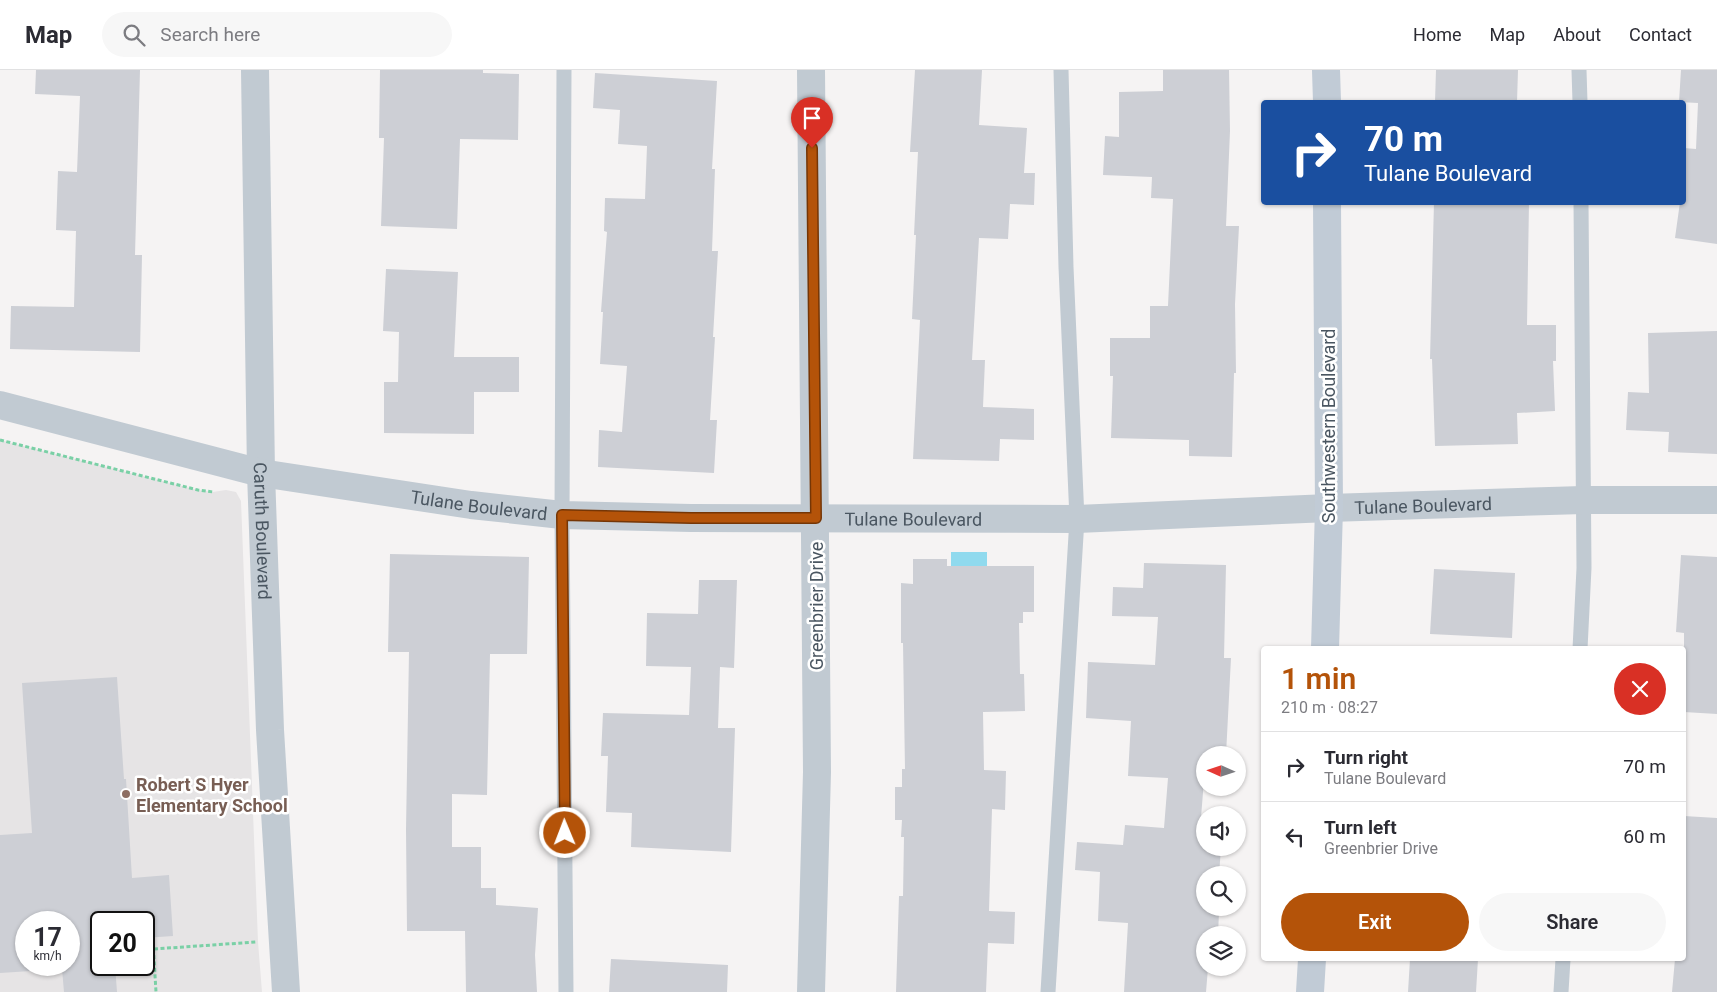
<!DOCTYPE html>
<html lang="en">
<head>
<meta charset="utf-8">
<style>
	body { margin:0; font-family:Roboto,sans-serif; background:#f7f7f7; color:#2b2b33; height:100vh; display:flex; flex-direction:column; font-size:19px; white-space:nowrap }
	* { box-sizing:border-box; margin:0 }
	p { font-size:16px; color:#7c7c81 }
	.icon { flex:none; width:28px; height:28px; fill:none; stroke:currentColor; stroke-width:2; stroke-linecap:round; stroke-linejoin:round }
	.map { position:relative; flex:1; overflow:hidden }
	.drawer { position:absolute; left:1261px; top:576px; width:425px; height:315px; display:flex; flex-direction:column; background:#fff; border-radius:5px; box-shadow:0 1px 4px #0004 }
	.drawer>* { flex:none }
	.top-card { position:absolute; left:1261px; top:30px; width:425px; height:105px; border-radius:5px; box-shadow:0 1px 4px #0004; background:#1a4fa0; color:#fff; overflow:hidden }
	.needle { width:32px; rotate:273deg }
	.buttons { position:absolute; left:1196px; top:676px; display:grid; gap:10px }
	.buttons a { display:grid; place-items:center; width:50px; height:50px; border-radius:50%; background:#fff; box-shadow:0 1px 4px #0004; font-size:25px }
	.speed { position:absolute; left:15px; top:841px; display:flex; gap:10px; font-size:25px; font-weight:700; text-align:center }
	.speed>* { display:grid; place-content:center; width:65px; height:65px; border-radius:50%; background:#fff; box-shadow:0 1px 4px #0004; line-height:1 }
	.speed small { font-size:12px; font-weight:400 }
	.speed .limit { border:2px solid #111; border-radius:8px; background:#fff; color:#111 }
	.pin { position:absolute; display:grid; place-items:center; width:42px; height:42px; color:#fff; margin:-51px -21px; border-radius:50% 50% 50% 0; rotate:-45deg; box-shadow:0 0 5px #0007 }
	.pin .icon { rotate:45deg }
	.me { position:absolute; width:55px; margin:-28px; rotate:359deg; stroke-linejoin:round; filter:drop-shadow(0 0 4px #0008) }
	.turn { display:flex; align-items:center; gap:18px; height:105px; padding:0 20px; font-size:22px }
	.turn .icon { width:65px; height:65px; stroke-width:2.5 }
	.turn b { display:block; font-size:35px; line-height:42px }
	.round { display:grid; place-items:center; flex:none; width:52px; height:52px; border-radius:26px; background:#f7f7f7 }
	.head { display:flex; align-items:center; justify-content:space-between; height:85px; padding:0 20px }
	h1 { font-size:30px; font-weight:600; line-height:38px; color:#b45309 }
	.cta { display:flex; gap:10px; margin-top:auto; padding:10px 20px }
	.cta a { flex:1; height:58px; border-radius:30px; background:#b45309; color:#fff; font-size:20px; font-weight:600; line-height:58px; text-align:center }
	.cta a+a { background:#f7f7f7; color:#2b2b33 }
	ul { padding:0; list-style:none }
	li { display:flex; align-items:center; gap:15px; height:70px; padding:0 20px; border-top:1px solid #e1e1e2 }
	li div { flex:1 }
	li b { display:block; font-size:19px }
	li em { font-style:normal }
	header { display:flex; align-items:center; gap:30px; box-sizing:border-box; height:70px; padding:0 25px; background:#fff; border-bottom:1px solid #e1e1e2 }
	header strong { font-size:24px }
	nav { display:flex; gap:28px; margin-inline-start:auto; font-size:18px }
	.search { width:350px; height:45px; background:#f7f7f7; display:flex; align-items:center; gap:12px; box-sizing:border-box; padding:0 18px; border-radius:28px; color:#7c7c81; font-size:19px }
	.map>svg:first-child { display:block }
</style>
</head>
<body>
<header>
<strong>Map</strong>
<div class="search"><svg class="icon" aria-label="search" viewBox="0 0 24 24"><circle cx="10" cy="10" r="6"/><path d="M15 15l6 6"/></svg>Search here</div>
<nav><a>Home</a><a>Map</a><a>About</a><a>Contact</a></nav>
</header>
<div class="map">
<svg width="1717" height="922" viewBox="0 0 1717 922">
	<rect width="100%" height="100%" fill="#f5f3f3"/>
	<path fill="#e6e4e5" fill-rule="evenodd" d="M 0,370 L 198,420 L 213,422 L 226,420 L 236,422 L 241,431 L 258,872 L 262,922 L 0,922 ZM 26,852 L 69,852 L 69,895 L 26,895 ZM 101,852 L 144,852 L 144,895 L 101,895 Z"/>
	<path fill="#90daee" d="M 951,482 L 987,482 L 987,511 L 951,511 Z"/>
	<path fill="#cdcfd5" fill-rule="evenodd" d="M 36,0 L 140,0 L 135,185 L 142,185 L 140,282 L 10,279 L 11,236 L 74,237 L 76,161 L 56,160 L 58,101 L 77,102 L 80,26 L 35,24 Z
		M 380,0 L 483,0 L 483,3 L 519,4 L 518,70 L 460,69 L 457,159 L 381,156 L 384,68 L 379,68 Z
		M 915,0 L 982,0 L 979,55 L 1027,58 L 1024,103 L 1035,103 L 1034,135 L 1010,134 L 1008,169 L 979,168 L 972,290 L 985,290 L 983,337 L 1034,339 L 1034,370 L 1000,369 L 999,391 L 913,389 L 920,250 L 912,249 L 916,165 L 914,165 L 918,82 L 910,82 Z
		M 1163,0 L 1229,0 L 1230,61 L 1226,156 L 1239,156 L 1235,234 L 1236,303 L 1234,303 L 1232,387 L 1189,386 L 1189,370 L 1111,368 L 1113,306 L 1110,306 L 1110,268 L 1150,268 L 1150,236 L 1168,236 L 1173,129 L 1151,128 L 1152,107 L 1103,105 L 1105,66 L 1119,67 L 1119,22 L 1163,21 Z
		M 1436,0 L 1518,0 L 1517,32 L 1435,32 Z
		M 1681,0 L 1717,0 L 1717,174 L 1675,168 L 1680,132 L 1684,132 L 1684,78 L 1696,79 L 1698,33 L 1679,32 Z
		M 595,3 L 717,11 L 712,99 L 715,99 L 712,181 L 718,181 L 713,267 L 715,267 L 710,350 L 717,350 L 714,403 L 598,397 L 599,360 L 622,362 L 627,296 L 600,294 L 603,242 L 601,242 L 607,162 L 604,161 L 605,128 L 645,129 L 647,76 L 618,74 L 620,40 L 593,38 Z
		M 1434,132 L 1529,132 L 1527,255 L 1556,255 L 1556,291 L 1553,291 L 1555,341 L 1517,343 L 1518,374 L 1435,376 L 1432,289 L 1430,289 Z
		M 386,199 L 458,202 L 454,287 L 519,287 L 519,322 L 474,322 L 474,364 L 384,363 L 384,312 L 398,312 L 399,262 L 383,261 Z
		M 1717,261 L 1717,384 L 1668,382 L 1669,362 L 1626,360 L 1628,322 L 1649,323 L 1648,263 Z
		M 390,484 L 529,487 L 527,584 L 490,584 L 487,725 L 452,724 L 452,777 L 481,777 L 481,818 L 496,818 L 496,835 L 538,838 L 535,885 L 537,922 L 466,922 L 465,861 L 407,861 L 406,760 L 409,582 L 388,582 Z
		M 1681,485 L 1717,487 L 1717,644 L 1684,642 L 1684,563 L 1676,562 Z
		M 913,489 L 947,489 L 947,496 L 1034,496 L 1034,542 L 1023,542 L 1023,553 L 1019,553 L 1020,604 L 1024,604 L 1025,641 L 983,642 L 984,700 L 1006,701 L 1005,740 L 992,739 L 989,841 L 1015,842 L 1014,874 L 988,873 L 986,922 L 896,922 L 899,826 L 903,826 L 904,767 L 901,767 L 902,750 L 895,750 L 895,717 L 902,717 L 902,699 L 905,699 L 903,573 L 901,573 L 901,513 L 913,514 Z
		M 1144,493 L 1226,495 L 1224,588 L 1231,588 L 1226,685 L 1205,685 L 1205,710 L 1204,710 L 1200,760 L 1205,760 L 1205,778 L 1221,778 L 1219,805 L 1205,805 L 1205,838 L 1216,838 L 1216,841 L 1219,842 L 1218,865 L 1205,865 L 1205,898 L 1208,898 L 1206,922 L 1124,922 L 1128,853 L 1098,851 L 1100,802 L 1075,800 L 1077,772 L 1123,775 L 1125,755 L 1164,758 L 1168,708 L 1128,706 L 1131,651 L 1086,648 L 1088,592 L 1155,595 L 1158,547 L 1112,546 L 1113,517 L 1143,518 Z
		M 1434,499 L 1515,503 L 1512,568 L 1430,564 Z
		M 699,510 L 737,510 L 734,598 L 720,597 L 718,658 L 735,658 L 731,782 L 631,777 L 632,743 L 606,742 L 608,686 L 601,686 L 603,643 L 689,645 L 691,597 L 646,596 L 647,543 L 698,544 Z
		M 117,607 L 124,709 L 126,709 L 132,808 L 169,805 L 173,866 L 144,868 L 144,852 L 101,852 L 101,895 L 115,895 L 117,922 L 64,922 L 62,899 L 0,903 L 0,765 L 32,763 L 22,613 ZM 26,852 L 69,852 L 69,895 L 26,895 Z
		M 1684,746 L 1717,748 L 1717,922 L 1672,922 L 1675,889 L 1684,889 Z
		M 611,889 L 728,895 L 727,922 L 609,922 Z
		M 1410,889 L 1478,889 L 1476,922 L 1408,922 Z"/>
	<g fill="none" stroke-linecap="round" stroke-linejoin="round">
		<path stroke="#7ad0a6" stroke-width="3" stroke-dasharray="4 2.5" stroke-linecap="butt" d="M 0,370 L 198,420 L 213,422
			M 153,872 L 156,922
			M 154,879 L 256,872"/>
		<path stroke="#c1cad2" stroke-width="15" d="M 564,0 L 562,445 L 566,922
			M 1579,0 L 1580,32
			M 1580,579 L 1584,498 L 1581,132
			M 1048,922 L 1077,449 L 1066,197 L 1061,0
			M 1561,922 L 1563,889"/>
		<g stroke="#c1cad2" stroke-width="28">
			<path id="s1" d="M 255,0 L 261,403 L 270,660 L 286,922"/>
			<path id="s2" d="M 0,335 L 261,403 L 471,435 L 562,445 L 691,448 L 1077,449 L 1329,438 L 1583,430 L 1717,430"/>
			<path d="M 811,922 L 817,702 L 811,0"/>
		</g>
		<path stroke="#c1cbd6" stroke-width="28" d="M 1326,0 L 1327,32
			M 1325,579 L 1329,438 L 1327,132
			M 1310,922 L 1312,889"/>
	</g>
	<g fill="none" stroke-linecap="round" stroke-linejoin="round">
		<defs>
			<path id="route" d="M 565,763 L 562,445 L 691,448 L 816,448 L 812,78"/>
		</defs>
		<use href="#route" stroke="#753606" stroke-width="12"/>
		<use href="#route" stroke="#b45309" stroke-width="9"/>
	</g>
	<circle fill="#8d6e63" stroke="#fff" stroke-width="2" cx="126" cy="724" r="5"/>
	<g text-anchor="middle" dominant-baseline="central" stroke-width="5" stroke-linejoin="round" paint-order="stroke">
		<g font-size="18" fill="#4a5661" stroke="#fff">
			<text transform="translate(1328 356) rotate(-90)">Southwestern Boulevard</text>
			<text stroke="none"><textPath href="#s2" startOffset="490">Tulane Boulevard</textPath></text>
			<text stroke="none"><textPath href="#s2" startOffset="1435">Tulane Boulevard</textPath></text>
			<text stroke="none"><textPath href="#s2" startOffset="925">Tulane Boulevard</textPath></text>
			<text stroke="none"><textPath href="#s1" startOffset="461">Caruth Boulevard</textPath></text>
			<text transform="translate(816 536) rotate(-90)">Greenbrier Drive</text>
		</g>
		<g font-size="18" font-weight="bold" fill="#785e54" stroke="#fff" text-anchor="start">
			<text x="136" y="714">Robert S Hyer<tspan x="136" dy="21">Elementary School</tspan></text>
		</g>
	</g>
</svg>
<div class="buttons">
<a><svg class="needle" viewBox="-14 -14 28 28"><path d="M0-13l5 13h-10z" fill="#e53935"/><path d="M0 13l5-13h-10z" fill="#7c7c81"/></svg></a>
<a><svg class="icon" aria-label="sound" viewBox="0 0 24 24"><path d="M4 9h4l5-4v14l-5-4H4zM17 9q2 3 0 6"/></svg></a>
<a><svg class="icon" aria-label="search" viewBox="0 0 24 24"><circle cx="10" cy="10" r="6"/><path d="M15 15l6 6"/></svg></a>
<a><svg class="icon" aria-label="layers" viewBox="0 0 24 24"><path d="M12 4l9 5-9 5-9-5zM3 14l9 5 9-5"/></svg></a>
</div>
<div class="speed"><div>17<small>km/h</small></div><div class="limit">20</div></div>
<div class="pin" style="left:812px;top:78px;background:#d93025"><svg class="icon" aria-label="arrive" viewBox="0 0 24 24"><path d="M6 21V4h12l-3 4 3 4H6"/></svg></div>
<svg class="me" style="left:565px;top:763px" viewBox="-20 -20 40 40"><circle r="17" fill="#b45309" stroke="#fff" stroke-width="3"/><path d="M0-11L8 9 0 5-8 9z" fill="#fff"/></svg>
<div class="top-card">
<div class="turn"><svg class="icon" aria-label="right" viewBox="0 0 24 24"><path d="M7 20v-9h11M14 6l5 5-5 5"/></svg><div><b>70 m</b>Tulane Boulevard</div></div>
</div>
<section class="drawer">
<div class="head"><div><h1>1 min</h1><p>210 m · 08:27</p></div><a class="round" style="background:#d93025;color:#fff"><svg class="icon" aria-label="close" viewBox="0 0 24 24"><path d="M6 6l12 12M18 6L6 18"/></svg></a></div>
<ul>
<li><svg class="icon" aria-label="right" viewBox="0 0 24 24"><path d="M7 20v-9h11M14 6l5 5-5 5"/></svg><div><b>Turn right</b><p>Tulane Boulevard</p></div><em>70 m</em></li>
<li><svg class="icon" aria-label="left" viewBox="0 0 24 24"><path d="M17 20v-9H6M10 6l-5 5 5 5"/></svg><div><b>Turn left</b><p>Greenbrier Drive</p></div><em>60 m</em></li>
</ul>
<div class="cta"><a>Exit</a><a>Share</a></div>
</section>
</div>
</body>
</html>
